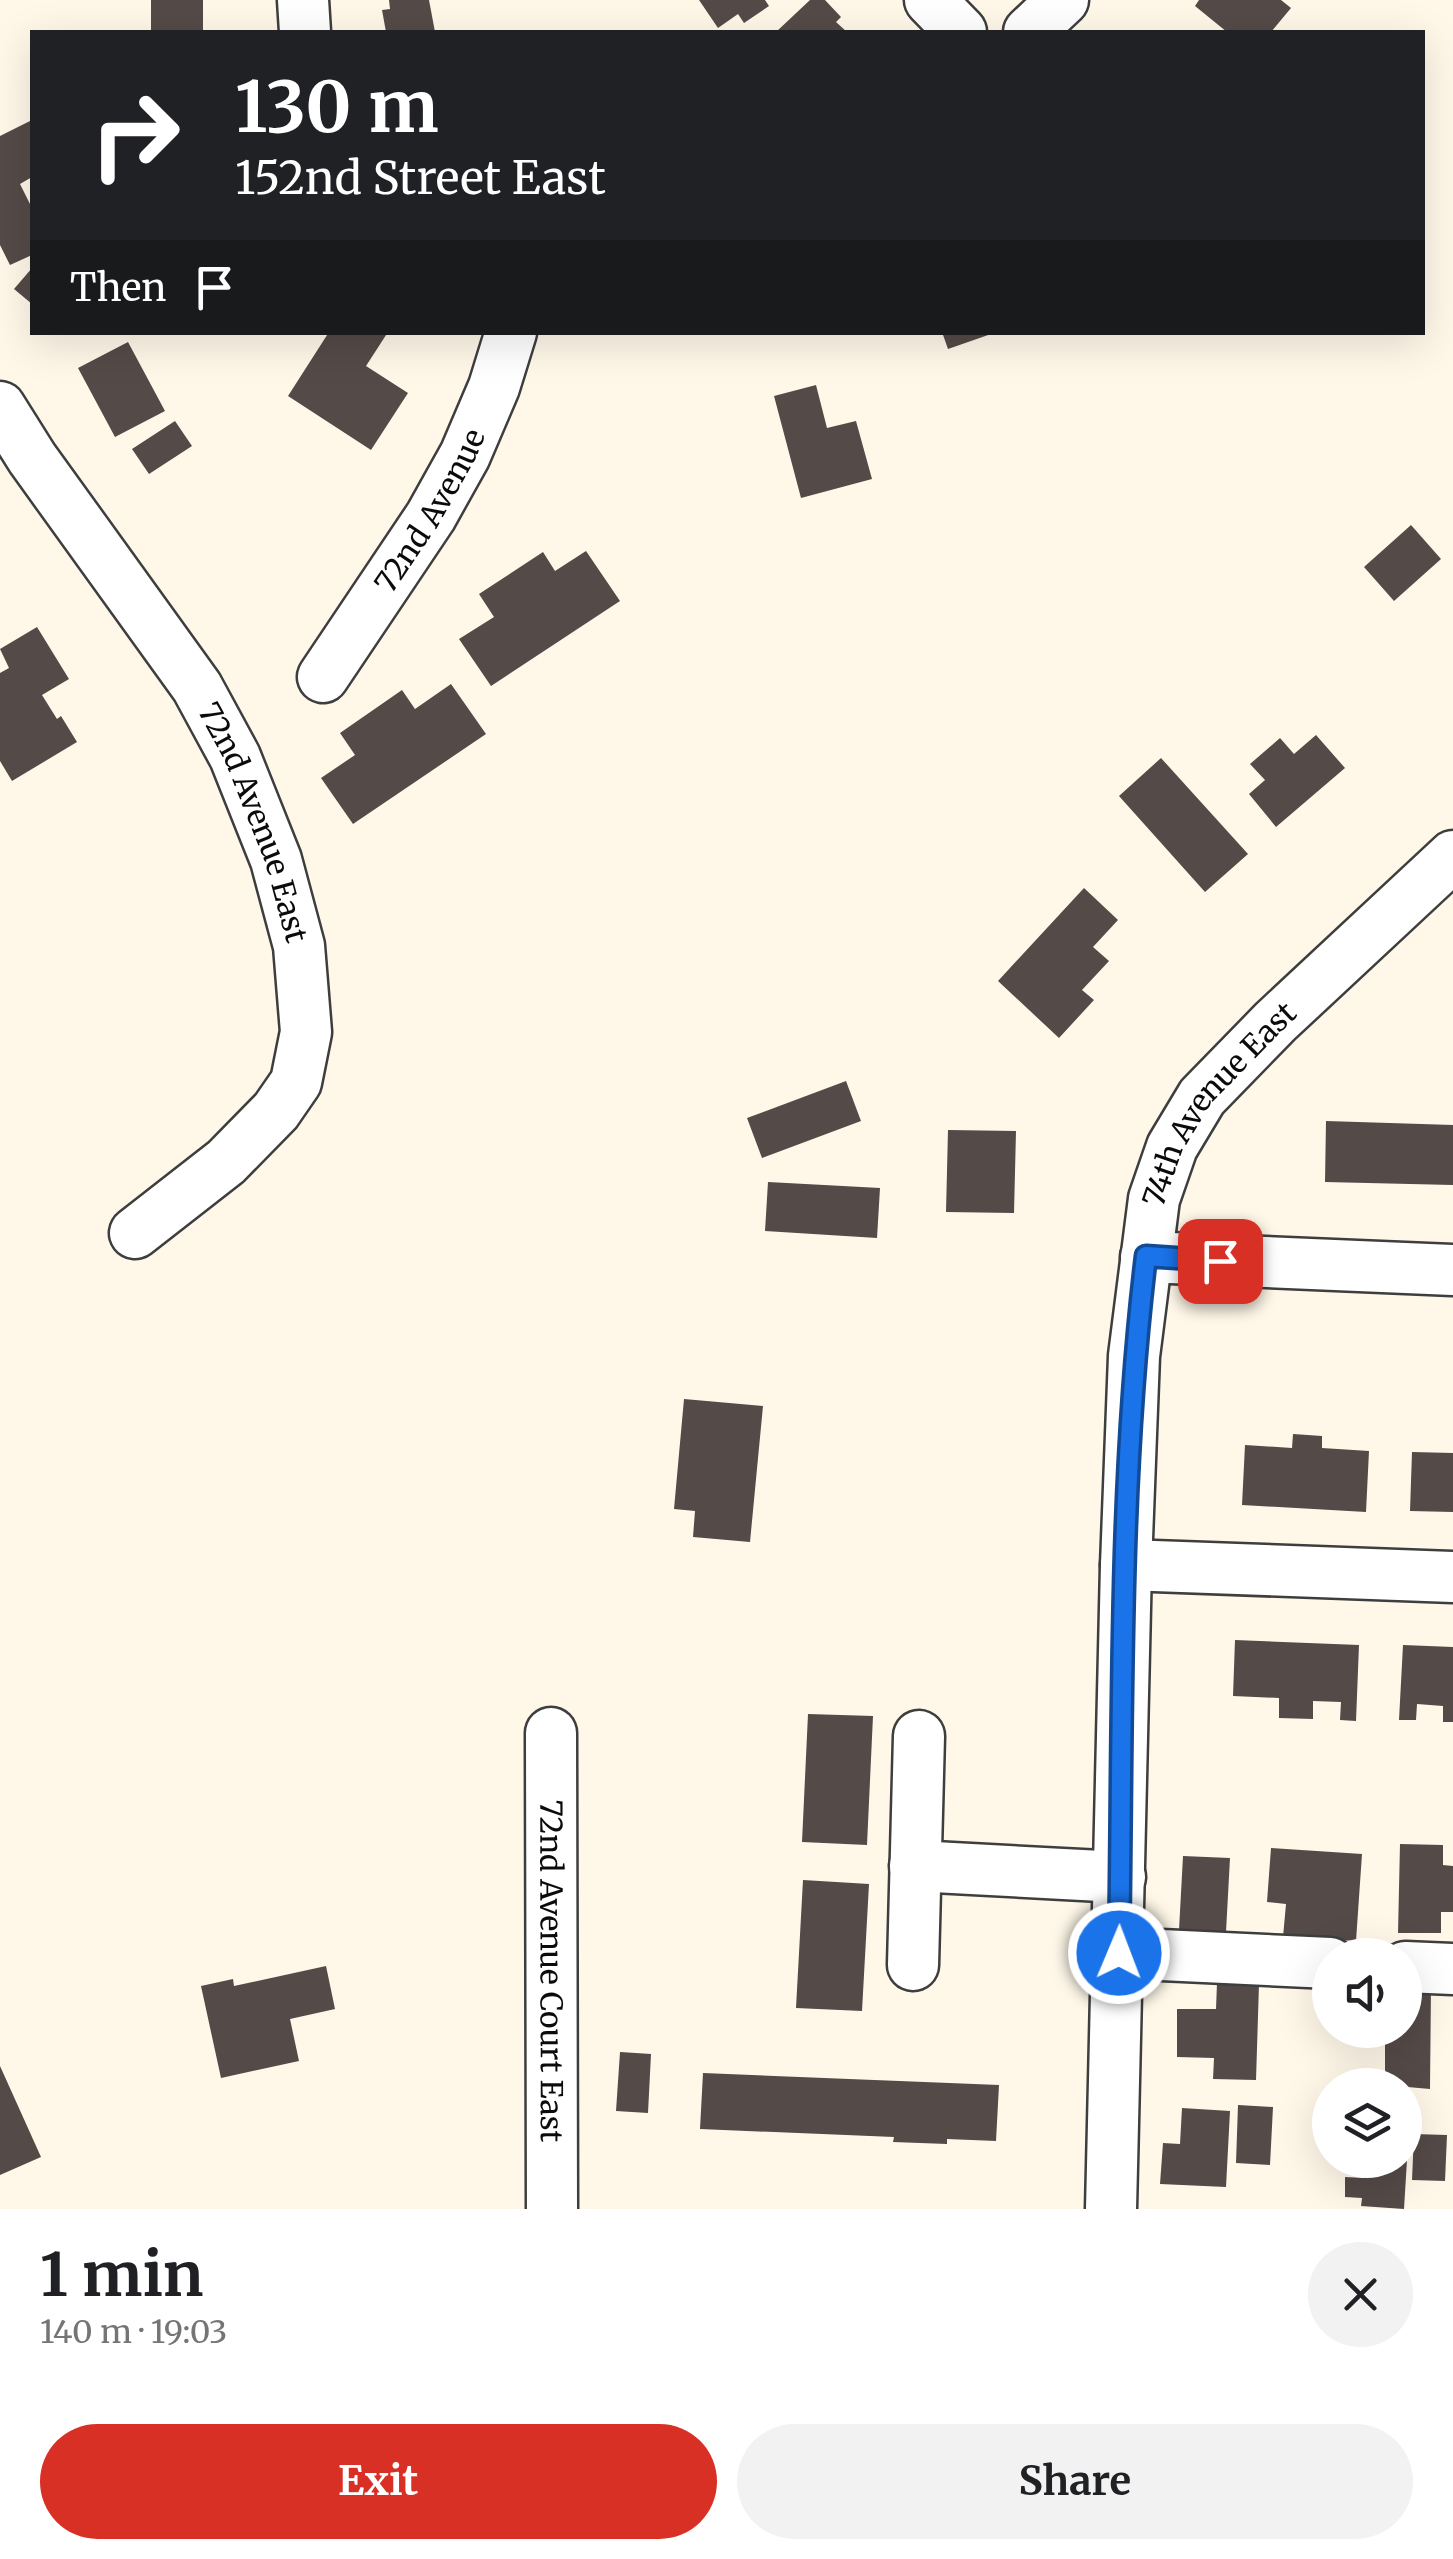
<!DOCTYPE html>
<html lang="en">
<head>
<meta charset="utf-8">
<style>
	body { margin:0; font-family:Merriweather,serif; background:#f2f2f2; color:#202124; height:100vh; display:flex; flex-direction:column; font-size:38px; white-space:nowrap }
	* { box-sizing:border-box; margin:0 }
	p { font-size:32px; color:#757577 }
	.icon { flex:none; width:55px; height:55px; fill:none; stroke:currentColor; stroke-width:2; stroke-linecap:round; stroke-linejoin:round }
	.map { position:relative; height:2209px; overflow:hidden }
	.drawer { display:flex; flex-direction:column; background:#fff; flex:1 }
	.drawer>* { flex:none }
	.top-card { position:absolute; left:30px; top:30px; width:1395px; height:305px; border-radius:0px; box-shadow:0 10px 40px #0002; background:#202124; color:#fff; overflow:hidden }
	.tools { position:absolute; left:1312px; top:1938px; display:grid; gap:20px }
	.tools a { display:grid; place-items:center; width:110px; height:110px; border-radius:50%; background:#fff; box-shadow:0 10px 40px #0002; font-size:50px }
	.pin { position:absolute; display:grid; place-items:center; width:85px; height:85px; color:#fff; margin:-42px; border-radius:20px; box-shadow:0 5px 15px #0006 }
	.me { position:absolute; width:110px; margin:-55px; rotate:1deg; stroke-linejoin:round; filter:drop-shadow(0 0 8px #0008) }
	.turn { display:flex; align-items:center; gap:35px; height:210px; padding:0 40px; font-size:45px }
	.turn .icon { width:130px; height:130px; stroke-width:2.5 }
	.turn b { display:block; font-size:70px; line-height:85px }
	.then { display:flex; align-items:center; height:95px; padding:0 40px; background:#0003; gap:20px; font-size:38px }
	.round { display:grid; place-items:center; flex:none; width:105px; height:105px; border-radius:52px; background:#f2f2f2 }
	.head { display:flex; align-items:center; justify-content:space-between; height:170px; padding:0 40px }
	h1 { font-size:60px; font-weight:700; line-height:75px }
	.action { display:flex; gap:20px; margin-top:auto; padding:20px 40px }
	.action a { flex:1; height:115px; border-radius:60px; background:#d93025; color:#fff; font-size:40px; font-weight:700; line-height:115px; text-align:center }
	.action a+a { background:#f2f2f2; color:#202124 }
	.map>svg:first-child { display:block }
</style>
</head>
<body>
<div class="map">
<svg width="1453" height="2209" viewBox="0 0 1453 2209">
	<rect width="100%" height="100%" fill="#fff8e9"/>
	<path fill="#544a47" d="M 151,0 L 203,0 L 203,32 L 151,32 Z
		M 389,0 L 429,0 L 435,32 L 386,32 L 382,10 L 390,9 Z
		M 699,0 L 765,0 L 769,6 L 744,23 L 738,14 L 718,28 Z
		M 810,0 L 825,0 L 841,17 L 836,22 L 847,32 L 776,32 Z
		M 1199,0 L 1281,0 L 1291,8 L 1271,32 L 1227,32 L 1195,6 Z
		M 32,120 L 32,177 L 20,184 L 32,208 L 32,255 L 10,265 L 0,245 L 0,136 Z
		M 32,268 L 32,304 L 14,289 Z
		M 329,332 L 388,332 L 366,366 L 408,393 L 371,450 L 288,396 Z
		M 942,332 L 994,332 L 994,333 L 948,349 Z
		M 128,342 L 165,411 L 115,437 L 78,368 Z
		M 816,385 L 827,428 L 856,421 L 872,479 L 801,498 L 774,396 Z
		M 175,421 L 192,446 L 149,474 L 132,449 Z
		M 1411,525 L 1441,559 L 1394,601 L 1364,567 Z
		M 586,551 L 620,601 L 491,686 L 459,639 L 494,617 L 479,594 L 543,552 L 555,571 Z
		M 37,627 L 69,679 L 42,695 L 57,719 L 61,716 L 77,742 L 12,781 L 0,761 L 0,673 L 9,668 L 0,649 Z
		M 451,684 L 486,734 L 353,824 L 321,778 L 355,755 L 340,733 L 402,690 L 415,709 Z
		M 1316,735 L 1345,768 L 1276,827 L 1249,794 L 1265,780 L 1250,764 L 1280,738 L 1294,754 Z
		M 1161,758 L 1248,854 L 1205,892 L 1119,796 Z
		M 1084,888 L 1118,920 L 1093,947 L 1109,961 L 1082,990 L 1094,1000 L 1059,1038 L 998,981 Z
		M 846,1081 L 861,1121 L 762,1158 L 747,1118 Z
		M 1326,1121 L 1453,1125 L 1453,1185 L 1325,1182 Z
		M 948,1130 L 1016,1131 L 1014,1213 L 946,1212 Z
		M 768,1182 L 880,1188 L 877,1238 L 765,1231 Z
		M 684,1399 L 763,1406 L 750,1542 L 693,1537 L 695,1511 L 674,1509 Z
		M 1293,1434 L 1322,1436 L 1322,1448 L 1369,1451 L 1366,1512 L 1242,1505 L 1245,1445 L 1292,1448 Z
		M 1412,1452 L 1453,1453 L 1453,1512 L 1410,1511 Z
		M 1235,1640 L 1359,1645 L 1356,1721 L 1340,1720 L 1341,1702 L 1313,1701 L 1313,1719 L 1279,1718 L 1279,1698 L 1233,1696 Z
		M 1403,1645 L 1453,1647 L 1453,1722 L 1443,1722 L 1443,1706 L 1417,1704 L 1416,1720 L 1399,1720 Z
		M 808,1714 L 873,1716 L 867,1845 L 802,1842 Z
		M 1400,1844 L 1443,1845 L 1443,1865 L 1453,1866 L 1453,1912 L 1441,1912 L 1441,1933 L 1398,1933 Z
		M 1271,1848 L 1362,1854 L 1356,1941 L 1283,1937 L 1286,1904 L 1267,1902 Z
		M 1183,1856 L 1230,1858 L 1226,1932 L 1179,1930 Z
		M 803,1880 L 869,1884 L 862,2011 L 796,2008 Z
		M 326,1966 L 335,2009 L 290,2019 L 299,2061 L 221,2078 L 201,1986 L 233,1979 L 234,1986 Z
		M 1217,1983 L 1259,1984 L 1256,2080 L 1213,2079 L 1214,2058 L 1177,2057 L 1177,2009 L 1216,2009 Z
		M 1405,1986 L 1431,1986 L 1430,2089 L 1385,2085 L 1385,2030 L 1405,2030 Z
		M 620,2052 L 651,2054 L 648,2113 L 616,2111 Z
		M 0,2066 L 41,2157 L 0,2175 Z
		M 703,2073 L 999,2085 L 996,2141 L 947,2139 L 947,2144 L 893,2142 L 894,2137 L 700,2129 Z
		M 1238,2105 L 1273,2107 L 1270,2165 L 1236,2163 Z
		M 1182,2108 L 1230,2111 L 1226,2187 L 1160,2184 L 1163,2143 L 1180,2144 Z
		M 1414,2134 L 1447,2135 L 1445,2181 L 1412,2180 Z
		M 1365,2160 L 1407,2160 L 1404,2209 L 1361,2206 L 1362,2198 L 1345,2197 L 1345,2177 L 1364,2178 Z"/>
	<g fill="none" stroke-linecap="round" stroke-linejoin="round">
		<defs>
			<g id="minor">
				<path d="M 303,0 L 305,32"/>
				<path d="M 930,0 L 961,32"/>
				<path d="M 1029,32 L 1063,0"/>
				<path id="s1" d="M 0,407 L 32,458 L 197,687 L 235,757 L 276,860 L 299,946 L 306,1032 L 296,1082 L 276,1111 L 226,1162 L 135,1233"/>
				<path id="s2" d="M 323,677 L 431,516 L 465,455 L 494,387 L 511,332"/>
				<path d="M 1146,1257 L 1453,1270"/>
				<path d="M 1126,1565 L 1453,1577"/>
				<path id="s3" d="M 551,1733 L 552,2209"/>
				<path d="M 915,1866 L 1120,1877"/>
				<path d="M 1119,1953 L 1330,1963"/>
				<path d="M 913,1965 L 919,1736"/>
				<path d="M 1405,1967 L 1453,1969"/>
				<path id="s4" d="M 1111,2209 L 1126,1565 L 1134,1356 L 1154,1199 L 1172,1147 L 1202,1097 L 1275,1022 L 1453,856"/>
			</g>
		</defs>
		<use href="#minor" stroke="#3e3e3e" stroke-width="55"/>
		<use href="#minor" stroke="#fff" stroke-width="50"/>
	</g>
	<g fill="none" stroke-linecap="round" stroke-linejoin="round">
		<defs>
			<path id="route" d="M 1119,1953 C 1123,1721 1118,1487 1146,1256 L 1220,1261"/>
		</defs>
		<use href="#route" stroke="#114b97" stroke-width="25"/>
		<use href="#route" stroke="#1a73e8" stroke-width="18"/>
	</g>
	<g text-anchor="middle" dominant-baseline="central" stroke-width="10" stroke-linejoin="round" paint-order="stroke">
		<g font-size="30" fill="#0b0b0b" stroke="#fff">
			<text stroke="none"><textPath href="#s2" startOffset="198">72nd Avenue</textPath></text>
			<text stroke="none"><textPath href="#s1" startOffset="490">72nd Avenue East</textPath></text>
			<text stroke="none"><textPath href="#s4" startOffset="1128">74th Avenue East</textPath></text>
			<text stroke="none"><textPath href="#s3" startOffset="238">72nd Avenue Court East</textPath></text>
		</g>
	</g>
</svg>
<div class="tools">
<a><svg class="icon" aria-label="sound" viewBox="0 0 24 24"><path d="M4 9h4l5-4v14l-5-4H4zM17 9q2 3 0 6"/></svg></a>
<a><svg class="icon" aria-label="layers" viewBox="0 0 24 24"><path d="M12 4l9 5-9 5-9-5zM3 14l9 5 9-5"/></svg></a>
</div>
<div class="pin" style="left:1220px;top:1261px;background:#d93025"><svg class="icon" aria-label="arrive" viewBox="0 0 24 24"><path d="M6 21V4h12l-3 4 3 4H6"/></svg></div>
<svg class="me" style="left:1119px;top:1953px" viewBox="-20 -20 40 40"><circle r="17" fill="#1a73e8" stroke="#fff" stroke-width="3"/><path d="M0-11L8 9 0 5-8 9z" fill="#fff"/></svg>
<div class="top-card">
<div class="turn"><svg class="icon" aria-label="right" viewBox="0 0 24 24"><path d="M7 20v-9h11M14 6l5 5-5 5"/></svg><div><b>130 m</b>152nd Street East</div></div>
<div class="then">Then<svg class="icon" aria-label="arrive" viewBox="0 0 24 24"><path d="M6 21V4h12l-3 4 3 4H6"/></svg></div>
</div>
</div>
<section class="drawer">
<div class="head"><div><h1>1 min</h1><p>140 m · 19:03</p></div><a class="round"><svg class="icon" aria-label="close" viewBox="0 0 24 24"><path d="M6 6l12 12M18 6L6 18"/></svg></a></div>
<div class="action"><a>Exit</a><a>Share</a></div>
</section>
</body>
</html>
